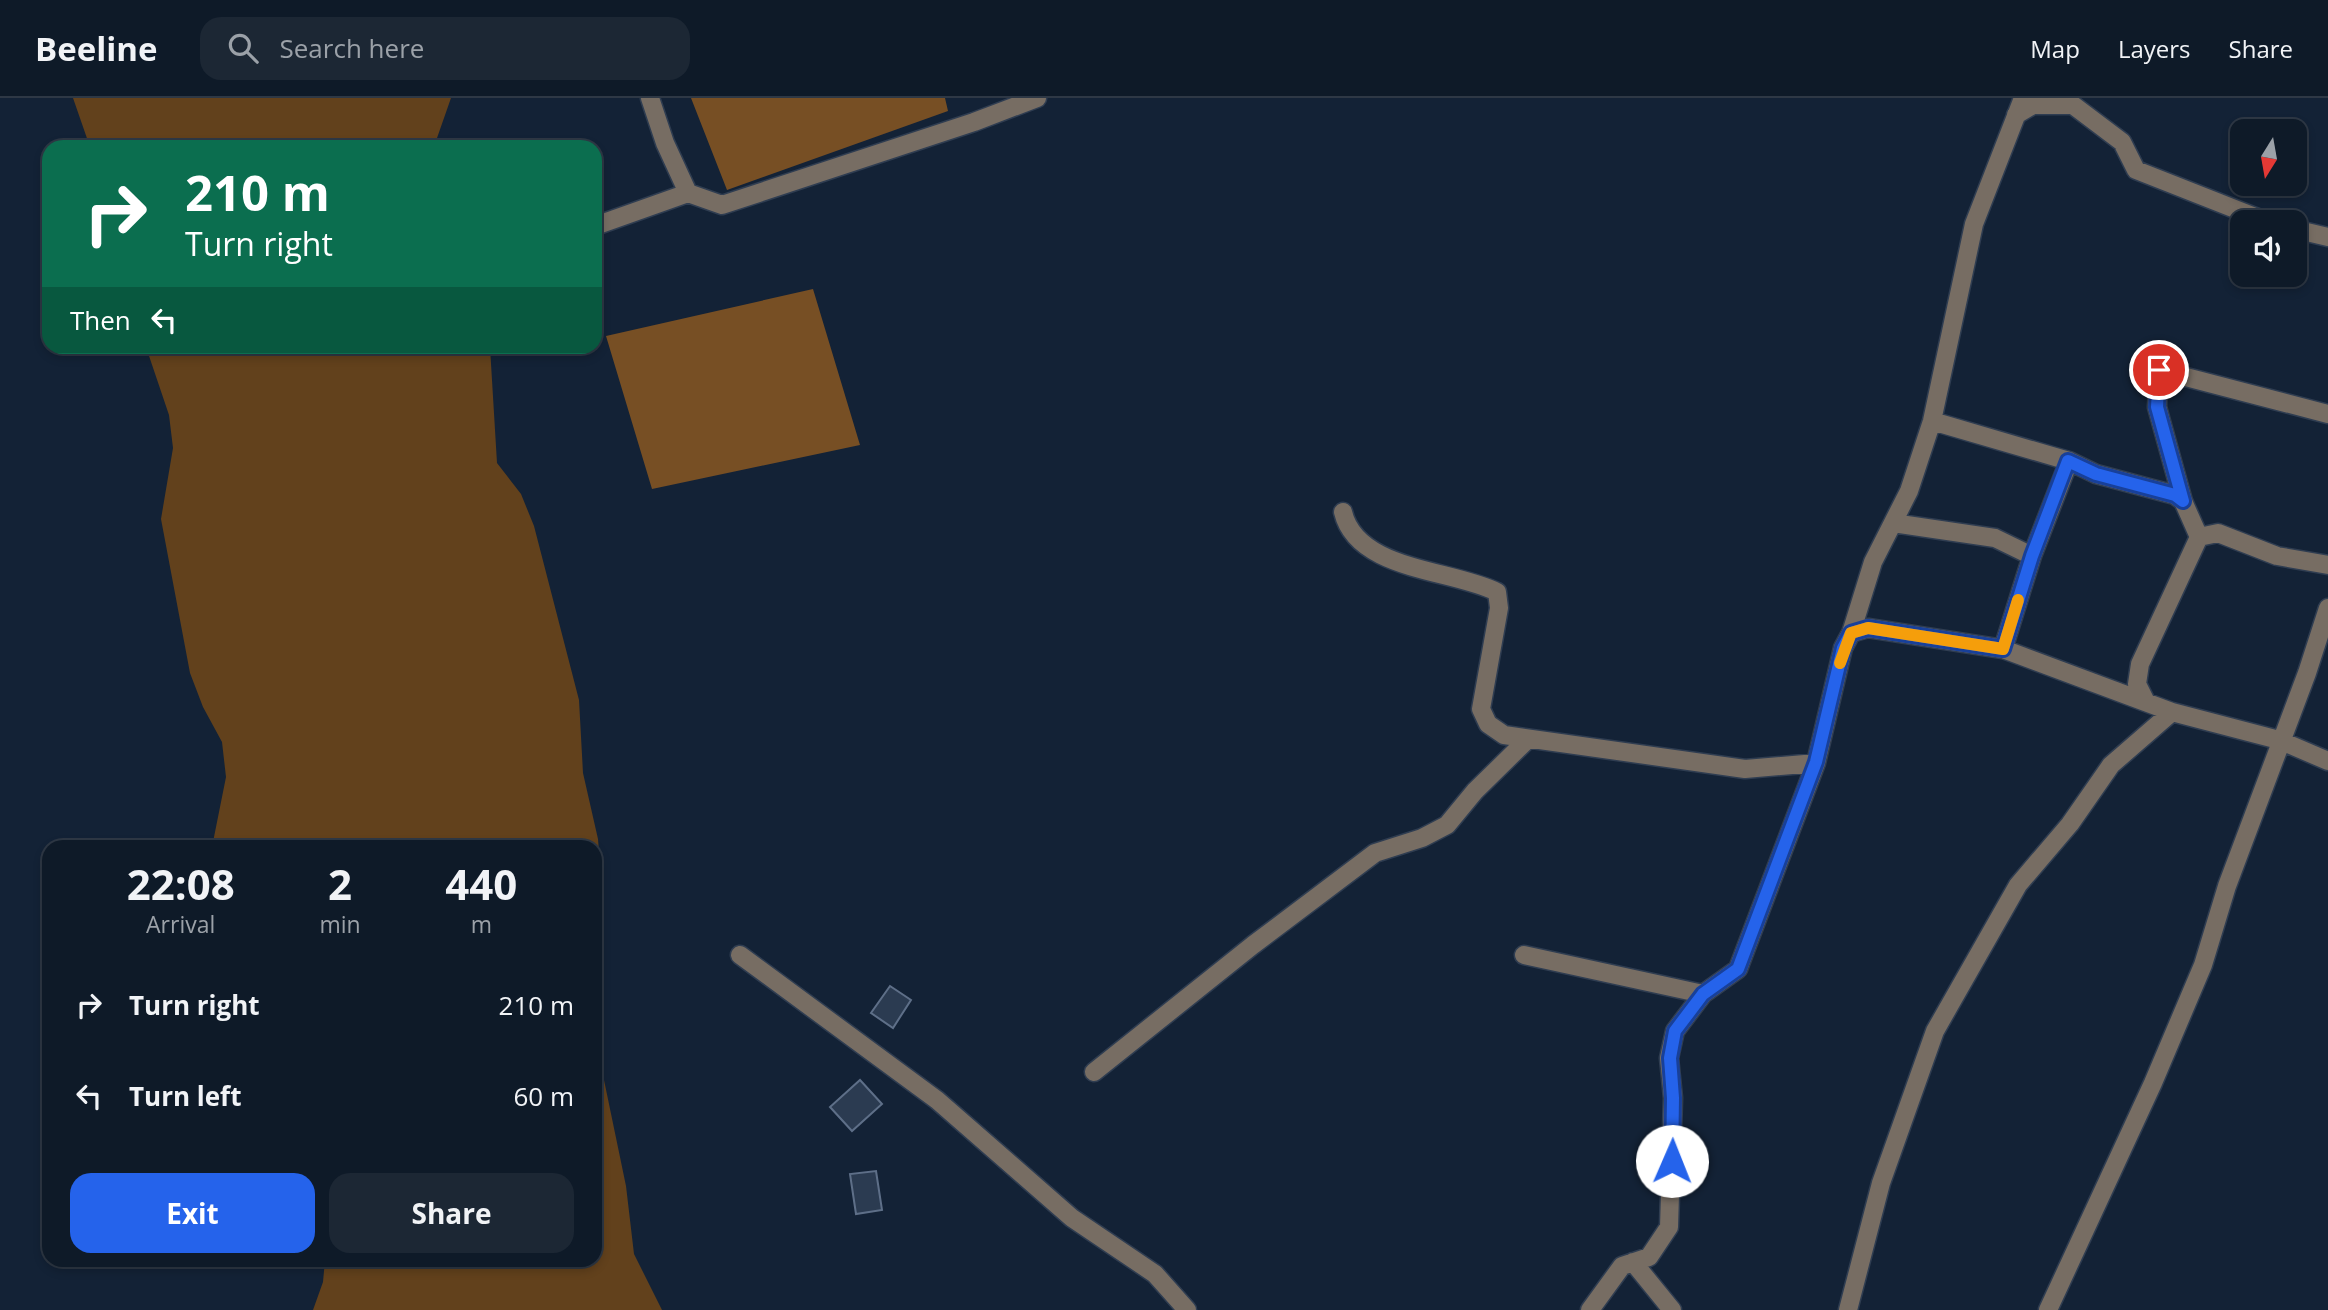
<!DOCTYPE html>
<html lang="en">
<head>
<meta charset="utf-8">
<style>
	body { margin:0; font-family:"Open Sans",sans-serif; background:#1c2734; color:#f1f3f6; height:100vh; display:flex; flex-direction:column; font-size:26px; white-space:nowrap }
	* { box-sizing:border-box; margin:0 }
	p { font-size:23px; color:#9ba1a8 }
	.icon { flex:none; width:38px; height:38px; fill:none; stroke:currentColor; stroke-width:2; stroke-linecap:round; stroke-linejoin:round }
	.map { position:relative; flex:1; overflow:hidden }
	.details { position:absolute; left:42px; top:742px; width:560px; height:427px; display:flex; flex-direction:column; background:#0e1a28; border-radius:21px; box-shadow:0 4px 10px #0003,0 0 0 2px #2e3845 }
	.details>* { flex:none }
	.banner { position:absolute; left:42px; top:42px; width:560px; height:214px; border-radius:21px; box-shadow:0 4px 10px #0003,0 0 0 2px #2e3845; background:#0b6e4f; color:#fff; overflow:hidden }
	.needle { width:46px; rotate:191deg }
	.tools { position:absolute; left:2230px; top:21px; display:grid; gap:14px }
	.tools a { display:grid; place-items:center; width:77px; height:77px; border-radius:14px; background:#0e1a28; box-shadow:0 4px 10px #0003,0 0 0 2px #2e3845; font-size:35px }
	.pin { position:absolute; display:grid; place-items:center; width:60px; height:60px; color:#fff; margin:-30px; border:4px solid #fff; border-radius:50%; box-shadow:0 2px 7px #0007 }
	.me { position:absolute; width:77px; margin:-38px; rotate:1deg; stroke-linejoin:round; filter:drop-shadow(0 0 5px #0008) }
	.turn { display:flex; align-items:center; gap:24px; height:147px; padding:0 28px; font-size:32px }
	.turn .icon { width:91px; height:91px; stroke-width:2.5 }
	.turn b { display:block; font-size:49px; line-height:60px }
	.then { display:flex; align-items:center; height:66px; padding:0 28px; background:#0003; gap:14px; font-size:26px }
	.eta { display:flex; justify-content:space-evenly; align-items:center; height:119px; text-align:center }
	.eta b { font-size:42px; font-weight:700; line-height:49px }
	.cta { display:flex; gap:14px; margin-top:auto; padding:14px 28px }
	.cta a { flex:1; height:80px; border-radius:21px; background:#2563eb; color:#fff; font-size:28px; font-weight:700; line-height:80px; text-align:center }
	.cta a+a { background:#1c2734; color:#f1f3f6 }
	ul { padding:0; list-style:none }
	li { display:flex; align-items:center; gap:21px; height:91px; padding:0 28px }
	li div { flex:1 }
	li b { display:block; font-size:26px }
	li em { font-style:normal }
	header { display:flex; align-items:center; gap:42px; box-sizing:border-box; height:98px; padding:0 35px; background:#0e1a28; border-bottom:2px solid #2e3845 }
	header strong { font-size:33px }
	nav { display:flex; gap:38px; margin-inline-start:auto; font-size:24px }
	.search { width:490px; height:63px; background:#1c2734; display:flex; align-items:center; gap:18px; box-sizing:border-box; padding:0 24px; border-radius:21px; color:#9ba1a8; font-size:26px }
	.map>svg:first-child { display:block }
</style>
</head>
<body>
<header>
<strong>Beeline</strong>
<div class="search"><svg class="icon" aria-label="search" viewBox="0 0 24 24"><circle cx="10" cy="10" r="6"/><path d="M15 15l6 6"/></svg>Search here</div>
<nav><a>Map</a><a>Layers</a><a>Share</a></nav>
</header>
<div class="map">
<svg width="2328" height="1212" viewBox="0 0 2328 1212">
	<rect width="100%" height="100%" fill="#132236"/>
	<path fill="#62411c" d="M 73,0 L 451,0 L 437,40 L 439,49 L 90,49 Z
		M 146,249 L 490,249 L 497,365 L 521,396 L 534,428 L 579,602 L 583,675 L 598,741 L 601,779 L 595,823 L 595,749 L 212,749 L 226,679 L 222,644 L 203,609 L 190,575 L 161,421 L 173,350 L 169,317 Z
		M 595,912 L 604,982 L 626,1088 L 634,1156 L 662,1212 L 313,1212 L 323,1184 L 325,1162 L 595,1162 Z"/>
	<path fill="#774f24" d="M 691,0 L 945,0 L 948,13 L 727,92 Z
		M 813,191 L 860,347 L 652,391 L 606,238 Z"/>
	<path fill="#2b3b51" stroke="#5e6f88" stroke-width="2" d="M 890,888 L 911,902 L 893,930 L 871,915 Z
		M 860,982 L 882,1006 L 852,1033 L 830,1009 Z
		M 876,1073 L 882,1112 L 856,1116 L 850,1076 Z"/>
	<g fill="none" stroke-linecap="round" stroke-linejoin="round">
		<defs>
			<path id="minor" d="M 650,0 L 665,45 L 688,95 L 722,107 L 974,24 L 1037,0
				M 2016,17 L 2033,7 L 2073,7 L 2122,44 L 2136,72 L 2268,124
				M 595,128 L 688,95
				M 2294,131 L 2328,139
				M 1932,323 L 2069,363 L 2096,376 L 2175,397 L 2183,403 L 2199,439
				M 2183,403 L 2157,309 L 2159,272 L 2328,316
				M 1343,414 C 1357,473 1451,471 1497,494 L 1499,510 L 1481,611 L 1488,626 L 1504,637 L 1745,671 L 1816,665
				M 1893,425 L 1995,440 L 2032,458
				M 1851,535 L 1873,464 L 1909,393 L 1932,323 L 1974,126 L 2023,0
				M 2003,551 L 2032,458 L 2069,363
				M 2145,602 L 2137,586 L 2140,566 L 2199,439 L 2218,435 L 2277,458 L 2328,467
				M 740,857 L 937,1002 L 1072,1120 L 1155,1176 L 1187,1212
				M 1524,857 L 1703,896 L 1738,871 L 1816,665 L 1843,550 L 1851,535 L 1868,530 L 2003,551 L 2172,614 L 2279,642 L 2328,663
				M 1094,974 L 1253,847 L 1375,755 L 1422,740 L 1447,727 L 1475,693 L 1528,641
				M 1633,1164 L 1672,1212
				M 1590,1212 L 1622,1168 L 1649,1159 L 1669,1129 L 1673,1000 L 1669,960 L 1675,933 L 1703,896
				M 1848,1212 L 1881,1085 L 1935,933 L 2018,787 L 2070,726 L 2111,667 L 2172,614
				M 2048,1212 L 2153,985 L 2203,867 L 2227,788 L 2307,575 L 2328,510"/>
		</defs>
		<use href="#minor" stroke="#2f3d51" stroke-width="21"/>
		<use href="#minor" stroke="#776d63" stroke-width="18"/>
	</g>
	<g fill="none" stroke-linecap="round" stroke-linejoin="round">
		<defs>
			<path id="route" d="M 1672,1063 L 1673,1000 L 1670,960 L 1675,933 L 1703,896 L 1738,871 L 1816,664 L 1843,550 L 1851,535 L 1868,530 L 2003,551 L 2032,458 L 2068,363 L 2096,376 L 2175,397 L 2183,403 L 2157,309 L 2159,272"/>
		</defs>
		<use href="#route" stroke="#184099" stroke-width="18"/>
		<use href="#route" stroke="#2563eb" stroke-width="12"/>
		<path stroke="#f59e0b" stroke-width="12" d="M 1840,565 L 1851,535 L 1868,530 L 2003,551 L 2018,502"/>
	</g>
</svg>
<div class="tools">
<a><svg class="needle" viewBox="-14 -14 28 28"><path d="M0-13l5 13h-10z" fill="#e53935"/><path d="M0 13l5-13h-10z" fill="#9ba1a8"/></svg></a>
<a><svg class="icon" aria-label="sound" viewBox="0 0 24 24"><path d="M4 9h4l5-4v14l-5-4H4zM17 9q2 3 0 6"/></svg></a>
</div>
<div class="pin" style="left:2159px;top:272px;background:#d93025"><svg class="icon" aria-label="arrive" viewBox="0 0 24 24"><path d="M6 21V4h12l-3 4 3 4H6"/></svg></div>
<svg class="me" style="left:1672px;top:1063px" viewBox="-20 -20 40 40"><circle r="19" fill="#fff"/><path d="M0-13L10 11 0 6-10 11z" fill="#2563eb"/></svg>
<div class="banner">
<div class="turn"><svg class="icon" aria-label="right" viewBox="0 0 24 24"><path d="M7 20v-9h11M14 6l5 5-5 5"/></svg><div><b>210 m</b>Turn right</div></div>
<div class="then">Then<svg class="icon" aria-label="left" viewBox="0 0 24 24"><path d="M17 20v-9H6M10 6l-5 5 5 5"/></svg></div>
</div>
<section class="details">
<div class="eta">
<div><b>22:08</b><p>Arrival</p></div>
<div><b>2</b><p>min</p></div>
<div><b>440</b><p>m</p></div>
</div>
<ul>
<li><svg class="icon" aria-label="right" viewBox="0 0 24 24"><path d="M7 20v-9h11M14 6l5 5-5 5"/></svg><div><b>Turn right</b></div><em>210 m</em></li>
<li><svg class="icon" aria-label="left" viewBox="0 0 24 24"><path d="M17 20v-9H6M10 6l-5 5 5 5"/></svg><div><b>Turn left</b></div><em>60 m</em></li>
</ul>
<div class="cta"><a>Exit</a><a>Share</a></div>
</section>
</div>
</body>
</html>
